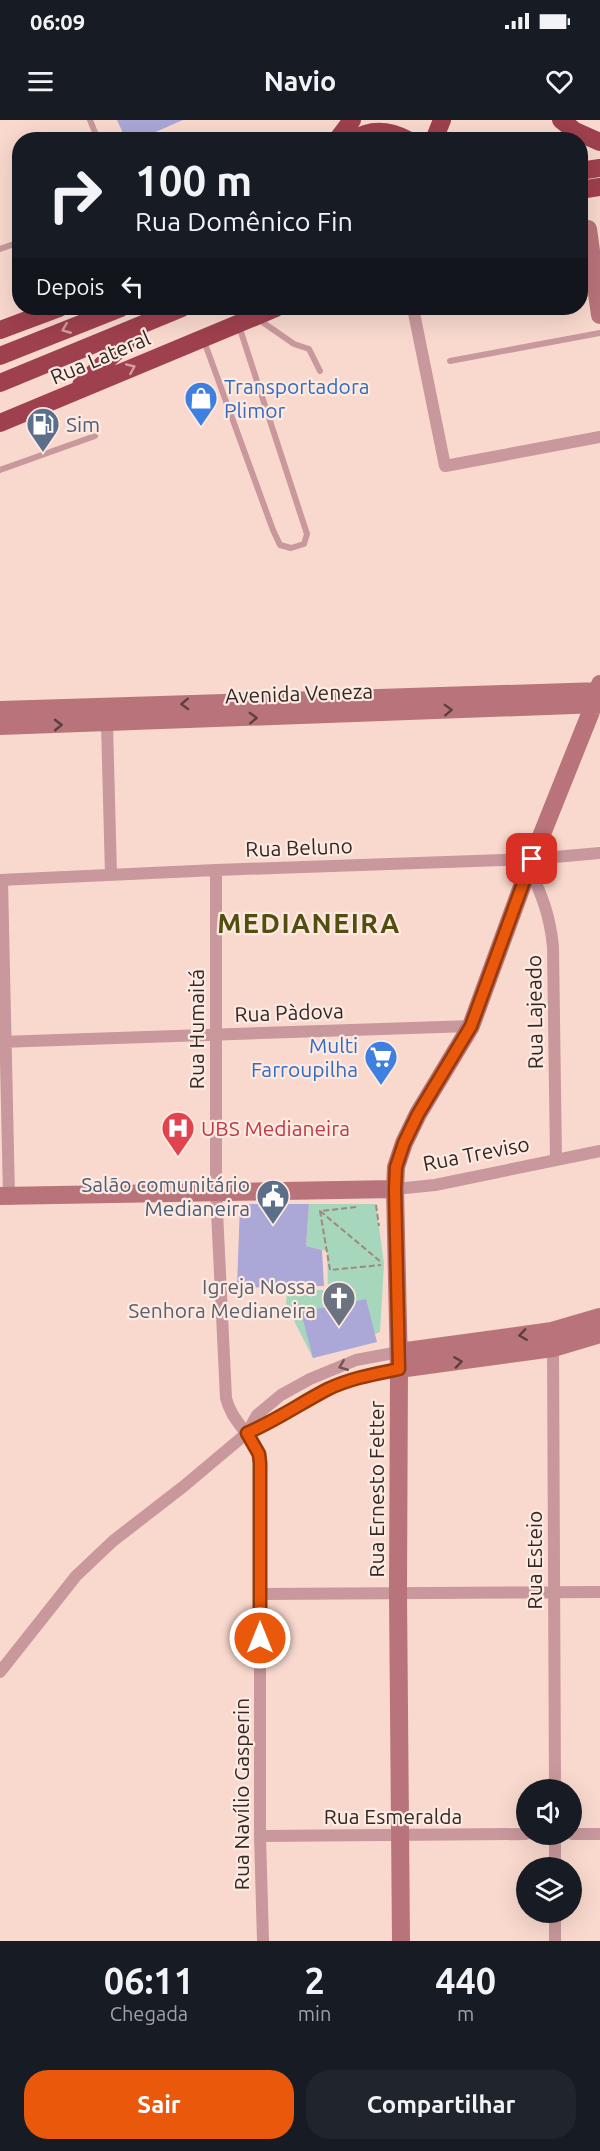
<!DOCTYPE html>
<html lang="pt">
<head>
<meta charset="utf-8">
<style>
	body { margin:0; font-family:Ubuntu,sans-serif; background:#20242c; color:#f1f3f6; height:100vh; display:flex; flex-direction:column; font-size:22px; white-space:nowrap }
	* { box-sizing:border-box; margin:0 }
	p { font-size:20px; color:#9ea1a6 }
	.icon { flex:none; width:33px; height:33px; fill:none; stroke:currentColor; stroke-width:2; stroke-linecap:round; stroke-linejoin:round }
	.map { position:relative; height:1821px; overflow:hidden }
	.details { display:flex; flex-direction:column; background:#171b24; flex:1 }
	.details>* { flex:none }
	.banner { position:absolute; left:12px; top:12px; width:576px; height:183px; border-radius:24px; box-shadow:0 6px 24px #0002; background:#171b24; color:#f1f3f6; overflow:hidden }
	.controls { position:absolute; left:516px; top:1659px; display:grid; gap:12px }
	.controls a { display:grid; place-items:center; width:66px; height:66px; border-radius:50%; background:#171b24; box-shadow:0 6px 24px #0002; font-size:30px }
	.pin { position:absolute; display:grid; place-items:center; width:51px; height:51px; color:#fff; margin:-26px; border-radius:12px; box-shadow:0 3px 9px #0006 }
	.me { position:absolute; width:66px; margin:-33px; rotate:0deg; stroke-linejoin:round; filter:drop-shadow(0 0 4px #0008) }
	.turn { display:flex; align-items:center; gap:21px; height:126px; padding:0 24px; font-size:27px }
	.turn .icon { width:78px; height:78px; stroke-width:2.5 }
	.turn b { display:block; font-size:42px; line-height:51px }
	.then { display:flex; align-items:center; height:57px; padding:0 24px; background:#0003; gap:12px; font-size:22px }
	.eta { display:flex; justify-content:space-evenly; align-items:center; height:102px; text-align:center }
	.eta b { font-size:36px; font-weight:700; line-height:42px }
	.primary-button { display:flex; gap:12px; margin-top:auto; padding:12px 24px }
	.primary-button a { flex:1; height:69px; border-radius:24px; background:#ea580c; color:#fff; font-size:24px; font-weight:700; line-height:69px; text-align:center }
	.primary-button a+a { background:#20242c; color:#f1f3f6 }
	.status { display:flex; justify-content:space-between; align-items:center; height:42px; padding:0 30px; background:#171b24; direction:ltr }
	.status svg { height:16px; fill:currentColor }
	header { display:flex; justify-content:space-between; align-items:center; height:78px; padding:0 24px; background:#171b24; font-size:27px; font-weight:700 }
	.map>svg:first-child { display:block }
</style>
</head>
<body>
<div class="status"><b>06:09</b><svg viewBox="0 0 49 12"><path d="M0 12V9h3v3zM5 12V6h3v6zM10 12V3h3v9zM15 12V0h3v12zM26 1h20v11H26zM47 4h2v5h-2z"/></svg></div>
<header><svg class="icon" aria-label="menu" viewBox="0 0 24 24"><path d="M4 6h16M4 12h16M4 18h16"/></svg>Navio<svg class="icon" aria-label="heart" viewBox="0 0 24 24"><path d="M12 20l-8-8c-3-5 5-10 8-4 3-6 11-1 8 4z"/></svg></header>
<div class="map">
<svg width="600" height="1821" viewBox="0 0 600 1821">
	<rect width="100%" height="100%" fill="#f9d9ce"/>
	<path fill="#a6d7bd" d="M 309,1084 L 376,1084 L 384,1144 L 380,1212 L 313,1238 L 286,1185 L 287,1170 L 328,1170 L 327,1131 L 306,1126 Z"/>
	<path fill="#aba7d6" d="M 117,0 L 183,0 L 137,20 L 126,20 Z
		M 240,1084 L 309,1084 L 306,1126 L 322,1130 L 324,1166 L 237,1168 Z
		M 366,1179 L 377,1222 L 313,1238 L 301,1192 Z"/>
	<g fill="none" stroke-linecap="round" stroke-linejoin="round">
		<path stroke="#9e887f" stroke-width="2" stroke-dasharray="6 3" stroke-linecap="butt" d="M 376,1085 L 379,1106
			M 356,1087 L 320,1091 L 330,1150 L 381,1145
			M 320,1091 L 381,1142"/>
		<path stroke="#c8989c" stroke-width="6" d="M 90,0 L 98,20
			M 0,129 L 20,122
			M 258,199 L 294,224 L 309,229 L 320,251
			M 204,221 L 273,410 L 280,425 L 291,428 L 304,424 L 307,414 L 239,206
			M 450,241 L 600,213
			M 0,350 L 95,316"/>
		<path stroke="#c8989c" stroke-width="12" d="M 413,188 L 445,346 L 600,317
			M 107,604 L 111,755
			M 529,747 C 542,776 550,795 553,827 L 556,1040
			M 216,750 L 216,1071 L 226,1278 C 232,1304 256,1316 260,1343 L 260,1716 L 263,1821
			M 0,760 L 216,750 L 532,739 L 600,733
			M 2,760 L 9,1076
			M 0,922 L 471,906
			M 395,1069 L 435,1065 L 600,1031
			M 553,1222 L 555,1670
			M 247,1313 L 257,1295 L 281,1275 L 310,1259 L 356,1240 L 399,1232
			M 261,1474 L 600,1472
			M 0,1552 L 76,1456 L 113,1421 L 184,1366 L 247,1313 L 266,1305 L 328,1269 L 355,1258 L 399,1249
			M 555,1714 L 555,1748
			M 572,1714 L 600,1714
			M 260,1716 L 526,1714
			M 555,1792 L 555,1821"/>
		<path stroke="#b8747a" stroke-width="18" d="M 588,109 L 600,195
			M 0,590 L 600,571
			M 0,606 L 600,584
			M 0,1076 L 395,1069
			M 399,1232 L 552,1211 L 600,1197
			M 399,1249 L 553,1228 L 600,1214
			M 401,1821 L 398,1473 L 399,1249 L 395,1069 L 396,1047 L 404,1023 L 418,994 L 471,906 L 532,739 L 594,584 L 600,564"/>
		<path stroke="#9f404e" stroke-width="18" d="M 561,0 L 575,11 L 600,22
			M 337,20 L 352,0
			M 353,20 C 371,8 389,10 408,20
			M 434,20 L 442,0
			M 580,51 L 600,48
			M 580,70 L 600,67
			M 0,210 L 59,188
			M 0,236 L 121,188
			M 0,263 L 182,188
			M 81,265 L 139,210
			M 0,303 L 276,188"/>
	</g>
	<defs><path id="oneway-chevron" d="M-2-3.5L2.5 0L-2 3.5" fill="none" stroke-width="1.6" stroke-linecap="round" stroke-linejoin="round" transform="scale(1.5)"/></defs>
	<g stroke="#d39e9f">
		<use href="#oneway-chevron" transform="translate(66 209) rotate(158)"/>
		<use href="#oneway-chevron" transform="translate(131 248) rotate(-23)"/>
	</g>
	<g stroke="#5b3f3d">
		<use href="#oneway-chevron" transform="translate(185 584) rotate(178)"/>
		<use href="#oneway-chevron" transform="translate(448 590) rotate(-2)"/>
		<use href="#oneway-chevron" transform="translate(253 598) rotate(-2)"/>
		<use href="#oneway-chevron" transform="translate(58 605) rotate(-1)"/>
		<use href="#oneway-chevron" transform="translate(523 1215) rotate(172)"/>
		<use href="#oneway-chevron" transform="translate(458 1242) rotate(-8)"/>
	</g>
	<use stroke="#6f5553" href="#oneway-chevron" transform="translate(343 1246) rotate(158)"/>
	<g fill="none" stroke-linecap="round" stroke-linejoin="round">
		<defs>
			<path id="route" d="M 260,1518 L 260,1343 L 259,1334 L 247,1313 C 275,1301 301,1283 328,1269 C 351,1258 375,1254 399,1249 L 395,1069 L 396,1047 L 404,1023 L 418,994 L 471,906 L 532,739"/>
		</defs>
		<use href="#route" stroke="#983908" stroke-width="15"/>
		<use href="#route" stroke="#ea580c" stroke-width="10"/>
	</g>
	<defs>
		<symbol id="shop-pin" viewBox="-11 -11 22 30"><path d="M0 17L-7.5 6A9.5 9.5 0 1 1 7.5 6Z" fill="#3f7fe0" stroke="#fdeae2"/><path d="M-5-2.5h2.3a2.7 3.5 0 0 1 5.4 0H5L5.5 6h-11ZM-1.5-2.5h3a1.5 2.3 0 0 0-3 0Z" fill="#fff"/></symbol>
		<symbol id="fuel-pin" viewBox="-11 -11 22 30"><path d="M0 17L-7.5 6A9.5 9.5 0 1 1 7.5 6Z" fill="#5c6f8a" stroke="#fdeae2"/><path d="M-5.5-6h7V0h2V4h1.3V-2.5L3-4.5l.8-.8L6-3V5H2.5V1h-1V6h-7ZM-4.2-4.7v3.2H.2V-4.7Z" fill="#fff"/></symbol>
		<symbol id="supermarket-pin" viewBox="-11 -11 22 30"><path d="M0 17L-7.5 6A9.5 9.5 0 1 1 7.5 6Z" fill="#3f7fe0" stroke="#fdeae2"/><path d="M-6-5.5h2.5l.6 2H6L4.5 2H-2.5L-4.4-4H-6ZM-1.5 3.2a1.3 1.3 0 1 0 .1 0ZM3 3.2a1.3 1.3 0 1 0 .1 0Z" fill="#fff"/></symbol>
		<symbol id="hospital-pin" viewBox="-11 -11 22 30"><path d="M0 17L-7.5 6A9.5 9.5 0 1 1 7.5 6Z" fill="#e0444e" stroke="#fdeae2"/><path d="M-5-5h3v3.5h4V-5h3V5h-3V1.5h-4V5h-3Z" fill="#fff"/></symbol>
		<symbol id="civic-pin" viewBox="-11 -11 22 30"><path d="M0 17L-7.5 6A9.5 9.5 0 1 1 7.5 6Z" fill="#5c6f8a" stroke="#fdeae2"/><path d="M-.6-6.5H3V-4.5H.6V-3L4-1V1h2V6H-6V1h2V-1L-.6-3ZM-1.2 2.5V6h2.4V2.5Z" fill="#fff"/></symbol>
		<symbol id="church-pin" viewBox="-11 -11 22 30"><path d="M0 17L-7.5 6A9.5 9.5 0 1 1 7.5 6Z" fill="#6b7280" stroke="#fdeae2"/><path d="M-1.2-6h2.4v3.5h3.3v2.4h-3.3V6h-2.4V-.1h-3.3v-2.4h3.3Z" fill="#fff"/></symbol>
	</defs>
	<g fill-rule="evenodd">
		<use href="#shop-pin" x="182" y="259" width="38" height="52"/>
		<use href="#fuel-pin" x="24" y="285" width="38" height="52"/>
		<use href="#supermarket-pin" x="362" y="918" width="38" height="52"/>
		<use href="#hospital-pin" x="159" y="989" width="38" height="52"/>
		<use href="#civic-pin" x="254" y="1057" width="38" height="52"/>
		<use href="#church-pin" x="320" y="1159" width="38" height="52"/>
	</g>
	<g text-anchor="middle" dominant-baseline="central" stroke-width="4.5" stroke-linejoin="round" paint-order="stroke">
		<g font-size="21" fill="#332823" stroke="#fdeae2">
			<text transform="translate(100 237) rotate(-23)">Rua Lateral</text>
			<text transform="translate(299 573) rotate(-2)">Avenida Veneza</text>
			<text transform="translate(299 727) rotate(-2)">Rua Beluno</text>
			<text transform="translate(289 892) rotate(-2)">Rua Pàdova</text>
			<text transform="translate(534 892) rotate(-91)">Rua Lajeado</text>
			<text transform="translate(196 909) rotate(-90)">Rua Humaitá</text>
			<text transform="translate(476 1033) rotate(-11)">Rua Treviso</text>
			<text transform="translate(376 1369) rotate(-90)">Rua Ernesto Fetter</text>
			<text transform="translate(534 1440) rotate(-90)">Rua Esteio</text>
			<text transform="translate(241 1674) rotate(-90)">Rua Navílio Gasperin</text>
			<text x="393" y="1696">Rua Esmeralda</text>
		</g>
		<g font-size="21" fill="#366cbe" stroke="#fdeae2" text-anchor="start">
			<text x="224" y="266">Transportadora<tspan x="224" dy="24">Plimor</tspan></text>
			<text x="358" y="925" text-anchor="end">Multi<tspan x="358" dy="24">Farroupilha</tspan></text>
		</g>
		<g font-size="21" fill="#4e5e75" stroke="#fdeae2" text-anchor="start">
			<text x="66" y="304">Sim</text>
			<text x="250" y="1064" text-anchor="end">Salão comunitário<tspan x="250" dy="24">Medianeira</tspan></text>
		</g>
		<g font-size="21" fill="#be3a42" stroke="#fdeae2" text-anchor="start">
			<text x="201" y="1008">UBS Medianeira</text>
		</g>
		<g font-size="21" fill="#5b616d" stroke="#fdeae2" text-anchor="end">
			<text x="316" y="1166">Igreja Nossa<tspan x="316" dy="24">Senhora Medianeira</tspan></text>
		</g>
		<g font-size="27" font-weight="bold" letter-spacing="1.5" fill="#524e0f" stroke="#fdeae2">
			<text x="309" y="803">MEDIANEIRA</text>
		</g>
	</g>
</svg>
<div class="controls">
<a><svg class="icon" aria-label="sound" viewBox="0 0 24 24"><path d="M4 9h4l5-4v14l-5-4H4zM17 9q2 3 0 6"/></svg></a>
<a><svg class="icon" aria-label="layers" viewBox="0 0 24 24"><path d="M12 4l9 5-9 5-9-5zM3 14l9 5 9-5"/></svg></a>
</div>
<div class="pin" style="left:532px;top:739px;background:#d93025"><svg class="icon" aria-label="arrive" viewBox="0 0 24 24"><path d="M6 21V4h12l-3 4 3 4H6"/></svg></div>
<svg class="me" style="left:260px;top:1518px" viewBox="-20 -20 40 40"><circle r="17" fill="#ea580c" stroke="#fff" stroke-width="3"/><path d="M0-11L8 9 0 5-8 9z" fill="#fff"/></svg>
<div class="banner">
<div class="turn"><svg class="icon" aria-label="right" viewBox="0 0 24 24"><path d="M7 20v-9h11M14 6l5 5-5 5"/></svg><div><b>100 m</b>Rua Domênico Fin</div></div>
<div class="then">Depois<svg class="icon" aria-label="left" viewBox="0 0 24 24"><path d="M17 20v-9H6M10 6l-5 5 5 5"/></svg></div>
</div>
</div>
<section class="details">
<div class="eta">
<div><b>06:11</b><p>Chegada</p></div>
<div><b>2</b><p>min</p></div>
<div><b>440</b><p>m</p></div>
</div>
<div class="primary-button"><a>Sair</a><a>Compartilhar</a></div>
</section>
</body>
</html>
